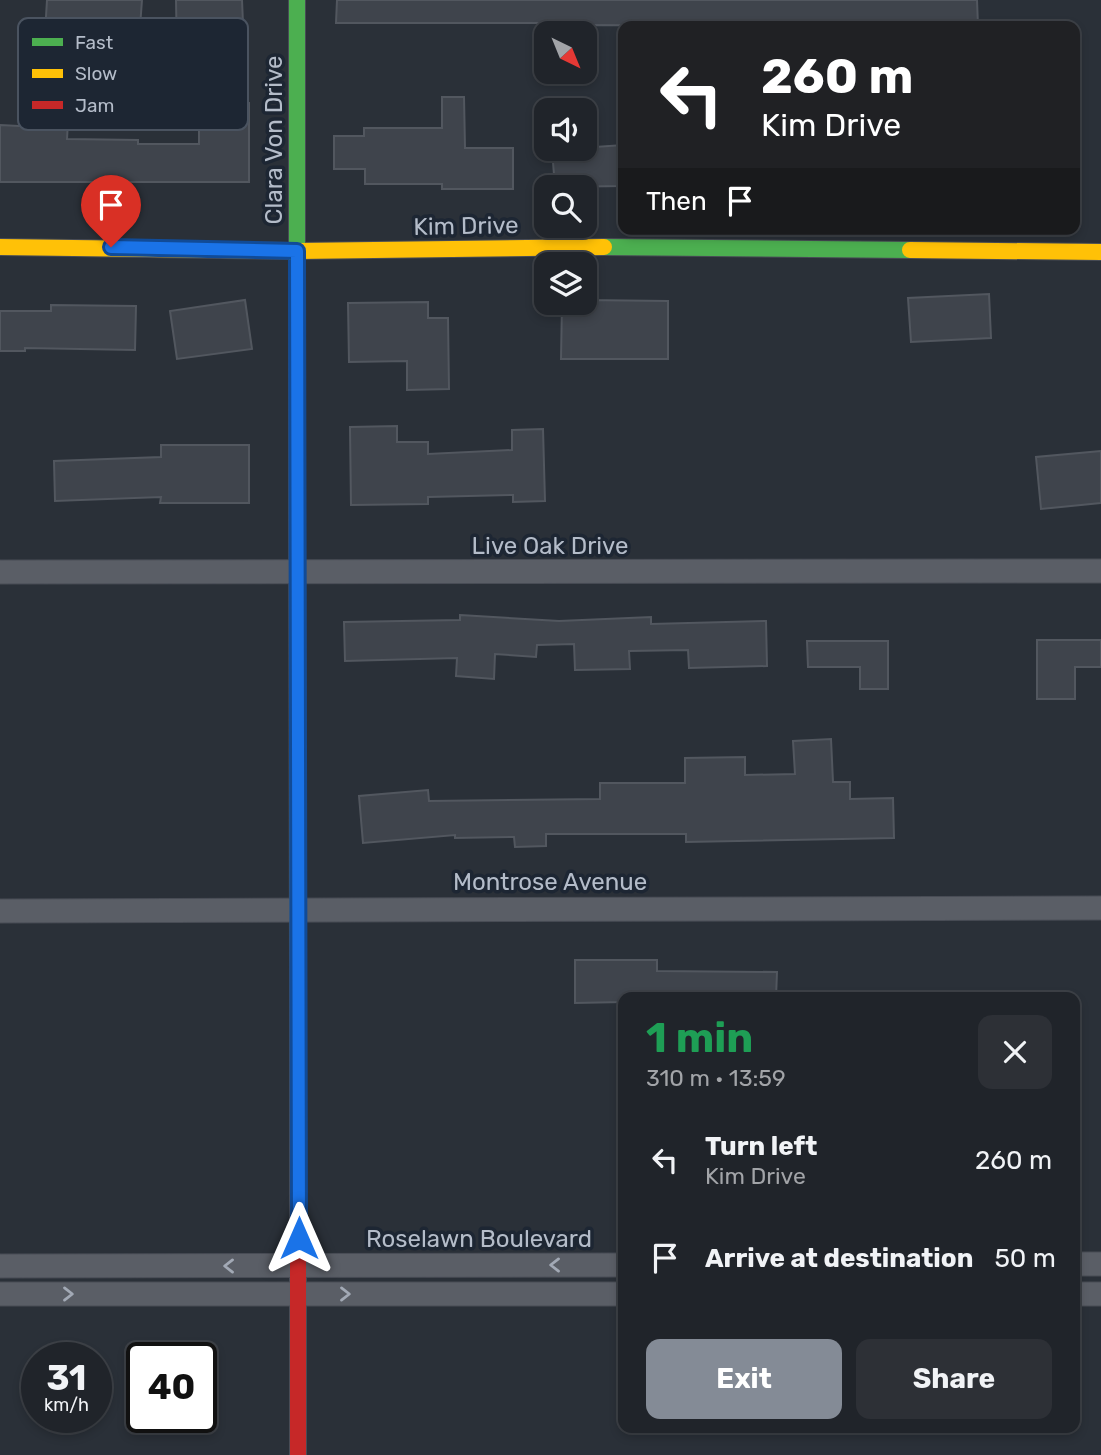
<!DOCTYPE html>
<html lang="en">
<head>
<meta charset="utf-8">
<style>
	body { margin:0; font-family:Rubik,sans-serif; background:#2d3036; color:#f1f3f6; height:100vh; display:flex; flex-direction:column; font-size:26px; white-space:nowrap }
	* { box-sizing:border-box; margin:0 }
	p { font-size:23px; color:#a2a4a8 }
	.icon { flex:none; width:38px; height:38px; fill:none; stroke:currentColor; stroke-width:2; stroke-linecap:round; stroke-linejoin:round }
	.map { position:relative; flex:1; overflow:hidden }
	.side { position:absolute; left:618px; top:992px; width:462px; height:441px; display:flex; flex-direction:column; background:#20242a; border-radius:14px; box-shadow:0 4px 10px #0003,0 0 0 2px #3d4147 }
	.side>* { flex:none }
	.guide { position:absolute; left:618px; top:21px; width:462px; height:214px; border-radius:14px; box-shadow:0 4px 10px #0003,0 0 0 2px #3d4147; background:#202124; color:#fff; overflow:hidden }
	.needle { width:46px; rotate:137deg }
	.tools { position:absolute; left:534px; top:21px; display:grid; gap:14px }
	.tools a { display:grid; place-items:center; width:63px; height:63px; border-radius:14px; background:#20242a; box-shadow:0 4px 10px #0003,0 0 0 2px #3d4147; font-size:35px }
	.speed { position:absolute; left:21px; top:1342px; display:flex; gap:14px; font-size:35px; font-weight:700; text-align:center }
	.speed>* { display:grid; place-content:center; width:91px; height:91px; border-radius:50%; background:#20242a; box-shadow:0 4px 10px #0003,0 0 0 2px #3d4147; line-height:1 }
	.speed small { font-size:18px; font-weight:400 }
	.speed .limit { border:4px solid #111; border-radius:10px; background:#fff; color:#111 }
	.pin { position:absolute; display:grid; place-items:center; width:60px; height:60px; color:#fff; margin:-72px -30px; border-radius:50% 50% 50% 0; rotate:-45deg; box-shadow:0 0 7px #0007 }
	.pin .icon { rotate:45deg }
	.me { position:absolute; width:77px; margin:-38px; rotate:0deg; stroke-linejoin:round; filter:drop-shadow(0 0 5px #0008) }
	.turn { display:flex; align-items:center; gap:24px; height:147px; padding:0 28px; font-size:32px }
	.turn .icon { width:91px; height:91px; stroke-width:2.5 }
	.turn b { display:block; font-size:49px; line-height:60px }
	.then { display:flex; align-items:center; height:66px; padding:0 28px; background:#0003; gap:14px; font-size:26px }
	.round { display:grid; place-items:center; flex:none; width:74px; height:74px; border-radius:14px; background:#2d3036 }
	.headline { display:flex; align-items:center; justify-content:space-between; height:119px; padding:0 28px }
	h1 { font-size:42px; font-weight:700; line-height:52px; color:#1e9e55 }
	.cta { display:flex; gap:14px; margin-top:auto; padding:14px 28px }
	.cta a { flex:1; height:80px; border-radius:14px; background:#848b96; color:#fff; font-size:28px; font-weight:700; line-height:80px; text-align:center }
	.cta a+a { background:#2d3036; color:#f1f3f6 }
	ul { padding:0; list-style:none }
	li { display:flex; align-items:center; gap:21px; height:98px; padding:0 28px }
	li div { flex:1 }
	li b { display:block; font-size:26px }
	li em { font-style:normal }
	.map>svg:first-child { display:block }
</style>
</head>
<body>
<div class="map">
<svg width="1101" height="1455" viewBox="0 0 1101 1455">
	<rect width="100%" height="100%" fill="#2a3038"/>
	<path fill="#3f444c" stroke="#52575f" stroke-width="2" d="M 47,0 L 142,0 L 139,40 L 45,33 Z
		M 176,0 L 242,0 L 244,47 L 220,48 L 221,55 L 177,56 Z
		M 337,0 L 977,0 L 978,26 L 822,26 L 822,24 L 767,21 L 767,26 L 587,25 L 587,33 L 560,33 L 560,25 L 537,23 L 336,23 Z
		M 40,85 L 70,87 L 67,139 L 138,140 L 138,144 L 199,144 L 199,125 L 219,124 L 219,104 L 249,103 L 249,182 L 0,182 L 0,125 L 38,127 Z
		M 442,97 L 464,97 L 465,148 L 513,148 L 513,189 L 442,189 L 442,184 L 365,184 L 365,169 L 334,169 L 334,136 L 364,136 L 364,128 L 442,128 Z
		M 623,145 L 623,186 L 555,187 L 552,150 Z
		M 989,294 L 991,338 L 911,342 L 908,298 Z
		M 245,300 L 252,349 L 177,359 L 170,311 Z
		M 584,300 L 668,301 L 668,359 L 561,359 L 562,303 L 584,303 Z
		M 428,302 L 428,318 L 448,318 L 449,389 L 407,390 L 407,361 L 349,362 L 348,303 Z
		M 51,305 L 136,306 L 135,350 L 25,348 L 25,351 L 0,351 L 0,311 L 51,311 Z
		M 397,426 L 397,442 L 428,442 L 428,454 L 512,450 L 512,430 L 543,429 L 545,501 L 513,502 L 513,495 L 428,497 L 428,504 L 351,505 L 350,427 Z
		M 161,445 L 249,445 L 249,503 L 160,503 L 161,497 L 55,501 L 54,461 L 161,457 Z
		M 1101,451 L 1101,503 L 1041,509 L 1036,457 Z
		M 460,615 L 559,621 L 651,617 L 651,624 L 766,621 L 767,666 L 689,668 L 688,650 L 629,651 L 630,669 L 575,670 L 574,644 L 537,645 L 536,657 L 495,654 L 494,679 L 456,676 L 457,658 L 345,661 L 344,622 L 460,620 Z
		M 1037,640 L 1101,640 L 1101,667 L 1075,667 L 1075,699 L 1037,699 Z
		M 807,641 L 888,641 L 888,689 L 860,689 L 860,667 L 808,667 Z
		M 831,739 L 833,782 L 850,782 L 850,799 L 893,798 L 894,838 L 686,842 L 686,834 L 546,834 L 546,846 L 515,847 L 514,837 L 455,838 L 455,835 L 363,843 L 359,796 L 428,790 L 429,801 L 600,799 L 600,783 L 685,783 L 685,758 L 745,757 L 745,775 L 795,774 L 793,741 Z
		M 575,960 L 657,960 L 657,971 L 777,972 L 776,998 L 623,998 L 623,1002 L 575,1003 Z"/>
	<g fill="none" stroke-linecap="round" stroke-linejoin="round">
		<defs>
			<path id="street" d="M 0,572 L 1101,571
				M 0,911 L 1101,908
				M 1074,1264 L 1101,1264
				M 0,1266 L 623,1265
				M 0,1294 L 623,1294
				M 1074,1294 L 1101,1294"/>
			<path id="fast" d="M 297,0 L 297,519
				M 604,247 L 910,250"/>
			<path id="slow" d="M 0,247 L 297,251 L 604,247
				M 910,250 L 1101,252
				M 297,519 L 298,968"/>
			<path id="jam" d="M 298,968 L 298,1455"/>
		</defs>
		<use href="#street" stroke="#484c55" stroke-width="25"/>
		<use href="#fast" stroke="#484c55" stroke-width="18"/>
		<use href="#slow" stroke="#484c55" stroke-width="18"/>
		<use href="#jam" stroke="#484c55" stroke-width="18"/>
		<use href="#street" stroke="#5a5e66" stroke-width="23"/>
		<use href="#fast" stroke="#4caf50" stroke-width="16"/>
		<use href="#slow" stroke="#ffc107" stroke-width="16"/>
		<use href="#jam" stroke="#c62828" stroke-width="16"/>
	</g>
	<defs><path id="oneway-chevron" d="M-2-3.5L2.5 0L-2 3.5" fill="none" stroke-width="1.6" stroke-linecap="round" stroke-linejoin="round" transform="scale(1.75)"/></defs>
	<g stroke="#a2a9b5">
		<use href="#oneway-chevron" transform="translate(555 1265) rotate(180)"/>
		<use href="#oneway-chevron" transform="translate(229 1266) rotate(180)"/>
		<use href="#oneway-chevron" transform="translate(68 1294)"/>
		<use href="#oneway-chevron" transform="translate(345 1294)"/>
	</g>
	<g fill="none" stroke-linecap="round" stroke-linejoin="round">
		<defs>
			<path id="route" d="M 111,247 L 297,251 L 299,1238"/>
		</defs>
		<use href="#route" stroke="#114b97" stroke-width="18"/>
		<use href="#route" stroke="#1a73e8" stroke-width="12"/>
	</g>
	<g text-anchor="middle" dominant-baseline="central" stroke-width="7" stroke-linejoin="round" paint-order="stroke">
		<g font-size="24" fill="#b4bcc9" stroke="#1d2633">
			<text transform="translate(274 140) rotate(-90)">Clara Von Drive</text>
			<text transform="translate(466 226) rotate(-1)">Kim Drive</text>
			<text x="550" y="546">Live Oak Drive</text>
			<text x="550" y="882">Montrose Avenue</text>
			<text x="479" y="1239">Roselawn Boulevard</text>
		</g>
	</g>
	<rect x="18" y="18" width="230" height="112" rx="10" fill="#1d2633" stroke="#4a5360" stroke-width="2"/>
	<rect x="32" y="38" width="31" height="8" fill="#4caf50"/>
	<rect x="32" y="69" width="31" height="9" fill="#ffc107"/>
	<rect x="32" y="101" width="31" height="8" fill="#c62828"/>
	<g font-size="19" fill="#b4bcc9">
		<text x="75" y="49">Fast</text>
		<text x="75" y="80">Slow</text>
		<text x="75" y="112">Jam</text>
	</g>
</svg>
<div class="tools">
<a><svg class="needle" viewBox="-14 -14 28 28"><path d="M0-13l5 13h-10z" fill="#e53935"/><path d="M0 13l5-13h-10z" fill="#a2a4a8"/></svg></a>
<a><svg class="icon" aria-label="sound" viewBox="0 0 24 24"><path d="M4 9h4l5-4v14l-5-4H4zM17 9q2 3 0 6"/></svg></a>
<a><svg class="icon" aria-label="search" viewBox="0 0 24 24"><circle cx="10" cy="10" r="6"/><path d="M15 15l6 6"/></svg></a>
<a><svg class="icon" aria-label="layers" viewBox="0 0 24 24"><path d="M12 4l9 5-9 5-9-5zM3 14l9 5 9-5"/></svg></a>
</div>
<div class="speed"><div>31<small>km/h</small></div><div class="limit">40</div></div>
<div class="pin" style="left:111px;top:247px;background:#d93025"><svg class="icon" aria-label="arrive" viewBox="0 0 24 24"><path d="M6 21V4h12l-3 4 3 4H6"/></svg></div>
<svg class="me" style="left:299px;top:1238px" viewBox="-20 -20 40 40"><path d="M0-17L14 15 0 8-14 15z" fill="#1a73e8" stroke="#fff" stroke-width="4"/></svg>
<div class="guide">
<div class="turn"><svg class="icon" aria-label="left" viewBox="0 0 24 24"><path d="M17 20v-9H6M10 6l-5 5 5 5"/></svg><div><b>260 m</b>Kim Drive</div></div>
<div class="then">Then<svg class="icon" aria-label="arrive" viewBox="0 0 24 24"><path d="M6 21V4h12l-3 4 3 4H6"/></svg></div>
</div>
<section class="side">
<div class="headline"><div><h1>1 min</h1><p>310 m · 13:59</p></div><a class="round"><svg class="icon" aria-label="close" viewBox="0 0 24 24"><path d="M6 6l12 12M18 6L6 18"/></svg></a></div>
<ul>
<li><svg class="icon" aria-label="left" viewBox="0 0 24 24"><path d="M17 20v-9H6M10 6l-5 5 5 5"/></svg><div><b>Turn left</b><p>Kim Drive</p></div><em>260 m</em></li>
<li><svg class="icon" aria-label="arrive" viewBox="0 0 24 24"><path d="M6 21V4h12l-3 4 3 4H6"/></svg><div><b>Arrive at destination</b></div><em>50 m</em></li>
</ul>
<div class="cta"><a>Exit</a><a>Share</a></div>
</section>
</div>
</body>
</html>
